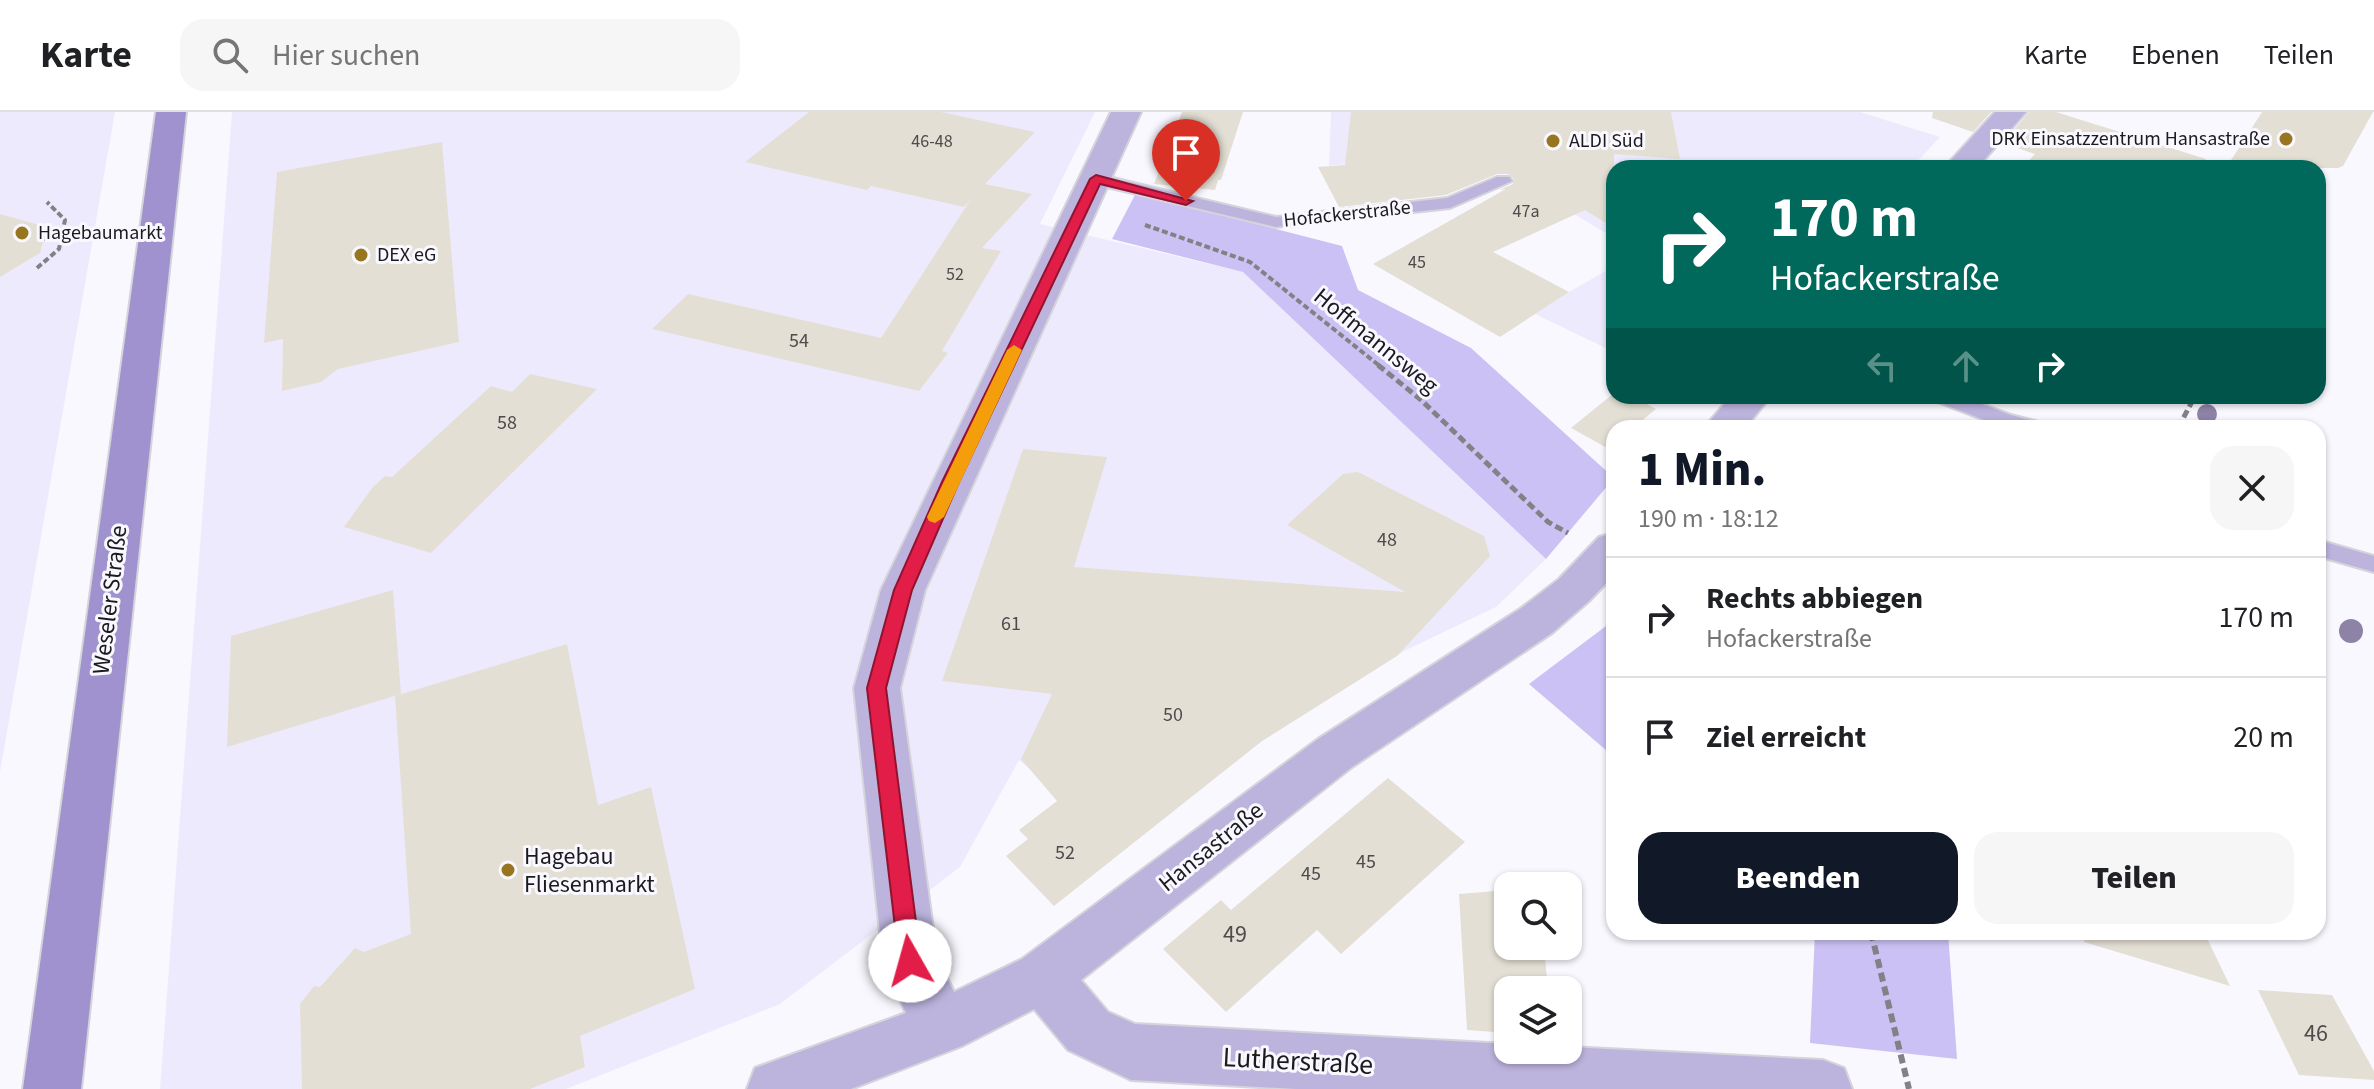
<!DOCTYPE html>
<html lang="de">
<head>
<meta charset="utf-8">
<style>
	body { margin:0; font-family:"Source Sans 3",sans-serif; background:#f6f6f6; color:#202124; height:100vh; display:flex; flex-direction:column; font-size:30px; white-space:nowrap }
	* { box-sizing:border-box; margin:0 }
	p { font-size:26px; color:#757577 }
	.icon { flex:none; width:44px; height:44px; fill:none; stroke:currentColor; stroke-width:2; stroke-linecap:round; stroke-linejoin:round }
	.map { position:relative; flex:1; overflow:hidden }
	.drawer { position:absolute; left:1606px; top:308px; width:720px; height:520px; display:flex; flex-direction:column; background:#fff; border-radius:24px; box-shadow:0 2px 6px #0004 }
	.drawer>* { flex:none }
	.hud { position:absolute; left:1606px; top:48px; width:720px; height:244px; border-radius:24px; box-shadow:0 2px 6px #0004; background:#00695c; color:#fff; overflow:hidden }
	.controls { position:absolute; left:1494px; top:760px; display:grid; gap:16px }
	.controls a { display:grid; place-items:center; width:88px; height:88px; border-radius:16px; background:#fff; box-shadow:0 2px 6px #0004; font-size:40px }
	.pin { position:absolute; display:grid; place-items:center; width:68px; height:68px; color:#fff; margin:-82px -34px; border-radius:50% 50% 50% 0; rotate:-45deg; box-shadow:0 0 8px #0007 }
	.pin .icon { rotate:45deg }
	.me { position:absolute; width:88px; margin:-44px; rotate:353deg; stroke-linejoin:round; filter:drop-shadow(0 0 6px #0008) }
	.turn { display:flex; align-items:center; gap:28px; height:168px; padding:0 32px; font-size:36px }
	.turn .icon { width:104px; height:104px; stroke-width:2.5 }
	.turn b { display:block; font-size:56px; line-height:68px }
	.lanes { display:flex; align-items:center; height:76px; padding:0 32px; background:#0003; justify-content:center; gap:40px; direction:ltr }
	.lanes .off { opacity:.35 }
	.round { display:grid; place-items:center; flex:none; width:84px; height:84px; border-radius:24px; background:#f6f6f6 }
	.head { display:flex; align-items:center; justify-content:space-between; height:136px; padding:0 32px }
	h1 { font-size:48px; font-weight:800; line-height:60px; color:#111827 }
	.button { display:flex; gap:16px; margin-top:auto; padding:16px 32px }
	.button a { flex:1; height:92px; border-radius:24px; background:#111827; color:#fff; font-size:32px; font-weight:800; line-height:92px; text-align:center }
	.button a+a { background:#f6f6f6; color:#202124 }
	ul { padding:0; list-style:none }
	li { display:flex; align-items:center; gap:24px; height:120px; padding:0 32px; border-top:2px solid #e0e0e0 }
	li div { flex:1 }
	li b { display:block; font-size:30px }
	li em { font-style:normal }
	header { display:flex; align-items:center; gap:48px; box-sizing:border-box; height:112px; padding:0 40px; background:#fff; border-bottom:2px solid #e0e0e0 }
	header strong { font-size:38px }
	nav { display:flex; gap:44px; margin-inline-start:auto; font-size:28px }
	.search { width:560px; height:72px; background:#f6f6f6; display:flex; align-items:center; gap:20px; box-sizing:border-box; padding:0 28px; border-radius:24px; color:#757577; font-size:30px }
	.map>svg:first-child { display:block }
</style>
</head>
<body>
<header>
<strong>Karte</strong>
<div class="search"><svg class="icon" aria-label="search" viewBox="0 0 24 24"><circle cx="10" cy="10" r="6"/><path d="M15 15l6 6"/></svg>Hier suchen</div>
<nav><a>Karte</a><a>Ebenen</a><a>Teilen</a></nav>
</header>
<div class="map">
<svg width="2374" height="977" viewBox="0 0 2374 977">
	<rect width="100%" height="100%" fill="#f9f8ff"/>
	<path fill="#eeeafd" d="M 0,0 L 115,0 L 0,660 Z
		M 232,0 L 1095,0 L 1040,112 L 1243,160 L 1546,447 L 1496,495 L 1404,539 L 1262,629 L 1124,737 L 1019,648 L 960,755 L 780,892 L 566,977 L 160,977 Z
		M 1331,0 L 1860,0 L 1940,25 L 1911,56 L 1614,56 L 1614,126 L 1469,39 L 1329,54 Z
		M 1614,154 L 1614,240 L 1535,202 L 1569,180 Z"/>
	<path fill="#ccc1f4" d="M 1136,81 L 1342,134 L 1358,178 L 1471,236 L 1614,366 L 1546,447 L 1243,160 L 1112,127 Z
		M 1614,508 L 1614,645 L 1529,572 Z
		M 1815,820 L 1948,820 L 1957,947 L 1810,931 Z"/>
	<path fill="#e4dfd4" d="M 809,0 L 941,0 L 1035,20 L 985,72 L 1032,82 L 982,136 L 1001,139 L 942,239 L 948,241 L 919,279 L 652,217 L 688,182 L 881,226 L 971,87 L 964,95 L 871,74 L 867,78 L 745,50 Z
		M 1182,0 L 1243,0 L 1221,68 L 1218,68 L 1215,78 L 1154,72 Z
		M 1351,0 L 1671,0 L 1680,47 L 1614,42 L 1614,116 L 1585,98 L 1493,140 L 1569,180 L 1500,225 L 1373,152 L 1506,77 L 1499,78 L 1513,72 L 1514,67 L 1509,62 L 1497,62 L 1446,83 L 1339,95 L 1318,55 L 1345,53 Z
		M 1933,0 L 1991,0 L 1973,20 L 1932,6 Z
		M 2029,0 L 2056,0 L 2206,47 L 2205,56 L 2022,56 L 2035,42 L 2003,31 Z
		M 2262,0 L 2373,0 L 2343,54 L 2338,56 L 2226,56 Z
		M 442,30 L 459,230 L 338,257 L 321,270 L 282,279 L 283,227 L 264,231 L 277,60 Z
		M 0,102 L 47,115 L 40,141 L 0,165 Z
		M 530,262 L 597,277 L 431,441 L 344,415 L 373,375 L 385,364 L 392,365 L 491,274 L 512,280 Z
		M 1614,281 L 1614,284 L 1632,284 L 1656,297 L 1633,316 L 1614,316 L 1614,332 L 1609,337 L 1571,316 Z
		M 1023,337 L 1107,345 L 1074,455 L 1405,480 L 1287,413 L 1343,362 L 1358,360 L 1484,424 L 1490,444 L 1397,544 L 1262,629 L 1054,794 L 1006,744 L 1028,727 L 1019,718 L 1057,689 L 1021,647 L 1052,582 L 942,569 Z
		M 393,478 L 401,582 L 227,635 L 231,524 Z
		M 567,532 L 598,693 L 651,675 L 695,877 L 580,924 L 585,955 L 530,977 L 302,977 L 300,892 L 314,874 L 320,875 L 355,836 L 364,840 L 411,822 L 395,584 Z
		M 1388,666 L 1465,730 L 1341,842 L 1317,818 L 1226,900 L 1163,837 L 1221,788 L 1231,798 Z
		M 1508,778 L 1508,834 L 1544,834 L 1548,878 L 1508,878 L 1508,921 L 1467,918 L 1459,782 Z
		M 2086,820 L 2204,820 L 2230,874 L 2084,830 Z
		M 2258,878 L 2332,883 L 2374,959 L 2374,968 L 2299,963 Z"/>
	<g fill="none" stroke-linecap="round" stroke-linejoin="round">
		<defs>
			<path id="service" d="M 1096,62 L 1276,105 L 1447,86 L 1497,65 L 1509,65 L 1512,69 L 1450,96 L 1276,115 L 1090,71 L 1087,67 L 1090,63 Z
				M 1932,284 L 1961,284 L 2011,303 L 2042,311 L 2046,316 L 2005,316 L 1935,289 Z
				M 2318,428 L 2374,444 L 2374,460 L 2318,444 Z"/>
			<path id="minor" d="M 1111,0 L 1141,0 L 925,478 L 900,576 L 937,846 L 954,880 L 1022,847 L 1318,627 L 1520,497 L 1559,467 L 1599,425 L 1614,421 L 1614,463 L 1589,489 L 1552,521 L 1352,655 L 1081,868 L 1108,900 L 1135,912 L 1508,932 L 1508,938 L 1568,938 L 1568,935 L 1823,948 L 1844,956 L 1852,977 L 1296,977 L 1131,968 L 1068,938 L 1034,897 L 962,934 L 851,977 L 747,977 L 755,956 L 906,901 L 883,849 L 854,576 L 881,478 Z
				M 1995,0 L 2026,0 L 1977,56 L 1944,56 Z
				M 1731,284 L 1771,284 L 1745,316 L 1704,316 Z"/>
			<path id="secondary" d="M 156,0 L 186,0 L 81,977 L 23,977 Z"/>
		</defs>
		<use href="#service" stroke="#d5d4db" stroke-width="4"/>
		<use href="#minor" stroke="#d5d4db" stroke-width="4"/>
		<use href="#secondary" stroke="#d5d4db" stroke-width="4"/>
		<path stroke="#828186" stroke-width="4" stroke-dasharray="6 3" stroke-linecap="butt" d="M 1145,113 L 1250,150 L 1381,255
			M 44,127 L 61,123
			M 37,156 L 59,137 L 65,108 L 47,90"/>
		<path stroke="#828186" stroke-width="5" stroke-dasharray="8 4" stroke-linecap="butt" d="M 1378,253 L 1420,287 L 1548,410 L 1568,421
			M 2178,316 L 2195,284"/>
		<path stroke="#828186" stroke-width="6" stroke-dasharray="9 5" stroke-linecap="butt" d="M 1871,820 L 1909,977"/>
		<use href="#service" fill="#bdb4de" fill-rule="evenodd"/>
		<use href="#minor" fill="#bdb4de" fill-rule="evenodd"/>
		<use href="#secondary" fill="#a092cf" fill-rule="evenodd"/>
	</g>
	<g fill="#8e83a7">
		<circle cx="2207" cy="302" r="10"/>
		<circle cx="2351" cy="519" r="12"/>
	</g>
	<path fill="#e11d48" stroke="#92132f" stroke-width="2" d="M 1096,63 L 1193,89 L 1186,93 L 1100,72 L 959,370 L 912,478 L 886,576 L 921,849 L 918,856 L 910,859 L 902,856 L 899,849 L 867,576 L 894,478 L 942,370 L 1090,67 Z"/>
	<path fill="#f59e0b" d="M 1014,233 L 1022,238 L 944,405 L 935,411 L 929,409 L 927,405 L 1007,238 Z"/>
	<g fill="#98751f" stroke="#f9f8ff" stroke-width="3">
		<circle cx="2286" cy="27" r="8"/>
		<circle cx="1553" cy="29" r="8"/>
		<circle cx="22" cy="121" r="8"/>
		<circle cx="361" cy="143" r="8"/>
		<circle cx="508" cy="758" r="8"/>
	</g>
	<g text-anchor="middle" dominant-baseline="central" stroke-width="6" stroke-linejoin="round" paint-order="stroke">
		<g font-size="18" fill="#4d4b4c">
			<text x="932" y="29">46-48</text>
			<text x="1526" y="99">47a</text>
			<text x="1417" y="150">45</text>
			<text x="955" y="162">52</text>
		</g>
		<g font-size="20" fill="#1b1a1e" stroke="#f9f8ff" text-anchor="start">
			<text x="2270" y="27" text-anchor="end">DRK Einsatzzentrum Hansastraße</text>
			<text x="1569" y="29">ALDI Süd</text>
			<text x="38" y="121">Hagebaumarkt</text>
			<text x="377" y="143">DEX eG</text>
		</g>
		<g font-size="20" fill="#1b1a1e" stroke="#f9f8ff">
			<text transform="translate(1347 102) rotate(-6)">Hofackerstraße</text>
		</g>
		<g font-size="20" fill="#4d4b4c">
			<text x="799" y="229">54</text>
			<text x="507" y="311">58</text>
			<text x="1387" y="428">48</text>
			<text x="1011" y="512">61</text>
			<text x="1173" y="603">50</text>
			<text x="1065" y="741">52</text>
			<text x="1366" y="750">45</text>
			<text x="1311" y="762">45</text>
		</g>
		<g font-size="24" fill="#1b1a1e" stroke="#f9f8ff">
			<text transform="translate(1376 229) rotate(39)">Hoffmannsweg</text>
			<text transform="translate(110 488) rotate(-83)">Weseler Straße</text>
			<text transform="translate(1211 735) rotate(-39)">Hansastraße</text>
		</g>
		<g font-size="24" fill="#1b1a1e" stroke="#f9f8ff" text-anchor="start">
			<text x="524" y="744">Hagebau<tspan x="524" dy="28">Fliesenmarkt</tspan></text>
		</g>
		<g font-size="24" fill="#4d4b4c">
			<text x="1235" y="822">49</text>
			<text x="2316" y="921">46</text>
		</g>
		<g font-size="28" fill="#1b1a1e" stroke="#f9f8ff">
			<text transform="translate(1298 949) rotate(3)">Lutherstraße</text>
		</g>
	</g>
</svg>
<div class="controls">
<a><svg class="icon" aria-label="search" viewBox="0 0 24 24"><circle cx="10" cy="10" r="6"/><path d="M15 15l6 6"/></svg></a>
<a><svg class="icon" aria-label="layers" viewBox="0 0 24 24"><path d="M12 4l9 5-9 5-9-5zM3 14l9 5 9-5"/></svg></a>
</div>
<div class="pin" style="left:1186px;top:89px;background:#d93025"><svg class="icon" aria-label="arrive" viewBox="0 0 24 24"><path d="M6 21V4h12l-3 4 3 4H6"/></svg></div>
<svg class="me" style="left:910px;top:849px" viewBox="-20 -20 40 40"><circle r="19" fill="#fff"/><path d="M0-13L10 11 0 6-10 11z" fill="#e11d48"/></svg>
<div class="hud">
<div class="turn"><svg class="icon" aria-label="right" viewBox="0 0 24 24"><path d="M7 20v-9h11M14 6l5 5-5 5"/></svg><div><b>170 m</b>Hofackerstraße</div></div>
<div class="lanes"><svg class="icon off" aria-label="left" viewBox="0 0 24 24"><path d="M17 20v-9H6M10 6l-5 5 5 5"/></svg><svg class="icon off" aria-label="ahead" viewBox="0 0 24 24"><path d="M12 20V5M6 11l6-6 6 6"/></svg><svg class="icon" aria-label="right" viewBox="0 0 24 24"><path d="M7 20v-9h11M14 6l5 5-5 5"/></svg></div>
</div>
<section class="drawer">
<div class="head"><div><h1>1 Min.</h1><p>190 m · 18:12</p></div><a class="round"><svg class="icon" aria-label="close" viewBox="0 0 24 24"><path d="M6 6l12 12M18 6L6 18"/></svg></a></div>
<ul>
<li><svg class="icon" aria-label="right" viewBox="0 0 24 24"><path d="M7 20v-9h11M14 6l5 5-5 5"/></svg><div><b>Rechts abbiegen</b><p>Hofackerstraße</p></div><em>170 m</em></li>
<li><svg class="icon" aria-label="arrive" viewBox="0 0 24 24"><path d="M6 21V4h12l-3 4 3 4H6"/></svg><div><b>Ziel erreicht</b></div><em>20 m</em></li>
</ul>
<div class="button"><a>Beenden</a><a>Teilen</a></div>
</section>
</div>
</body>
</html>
